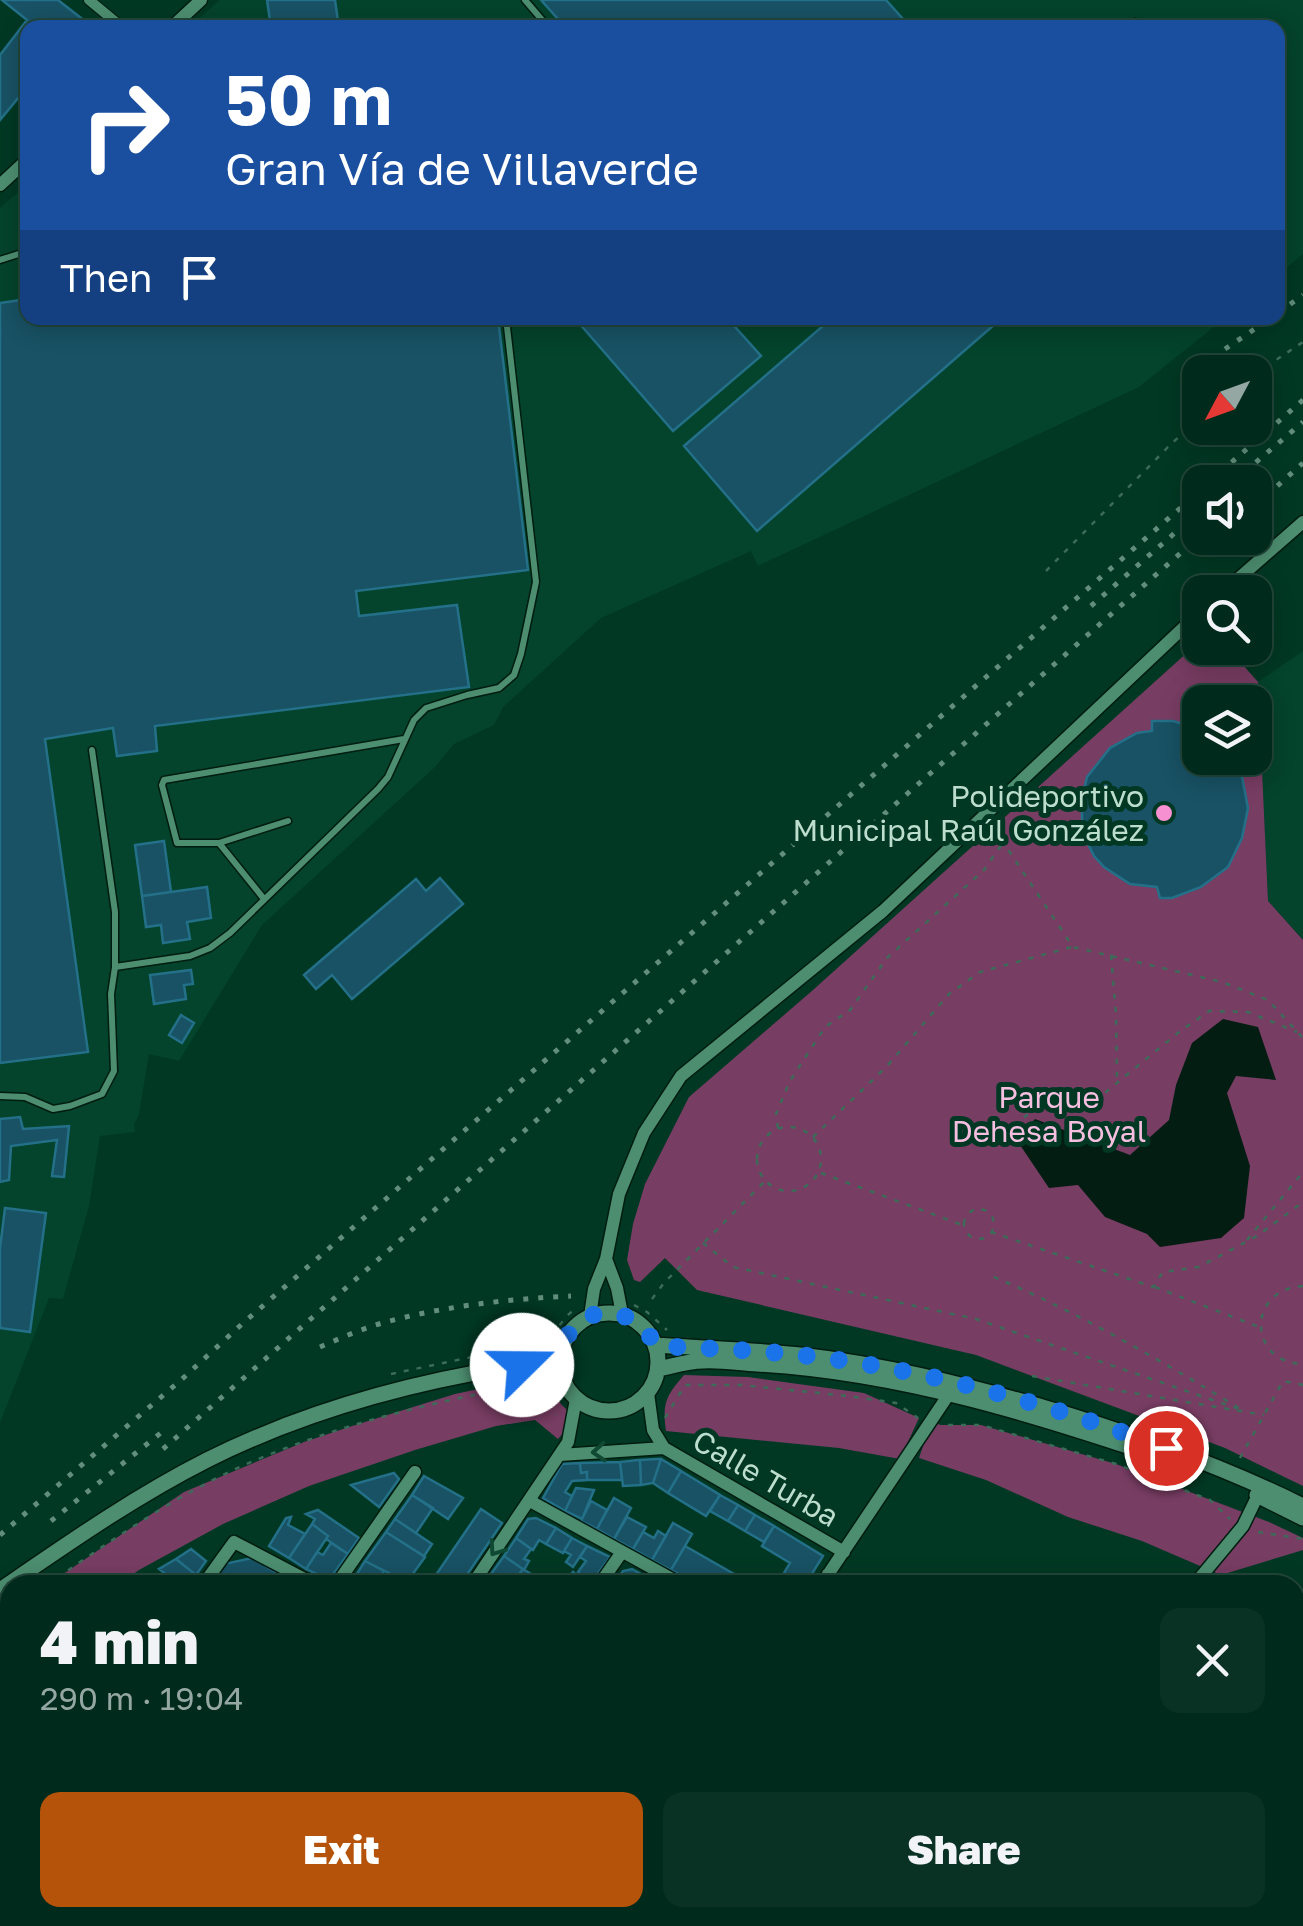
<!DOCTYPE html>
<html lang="en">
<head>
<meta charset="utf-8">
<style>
	body { margin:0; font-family:"Golos Text",sans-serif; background:#0a3224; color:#f1f3f6; height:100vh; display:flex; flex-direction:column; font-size:38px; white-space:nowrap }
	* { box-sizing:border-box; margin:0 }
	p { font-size:32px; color:#95a7a3 }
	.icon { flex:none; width:55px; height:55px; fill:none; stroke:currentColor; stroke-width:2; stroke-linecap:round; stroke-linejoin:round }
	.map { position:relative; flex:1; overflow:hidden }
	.details { position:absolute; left:0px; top:1575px; width:1305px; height:352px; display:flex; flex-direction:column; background:#002a1b; border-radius:30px 30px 0 0; box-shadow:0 5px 25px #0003,0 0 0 2px #22463a }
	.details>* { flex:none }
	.hud { position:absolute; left:20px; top:20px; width:1265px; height:305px; border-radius:20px; box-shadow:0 5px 25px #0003,0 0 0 2px #22463a; background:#1a4fa0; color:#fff; overflow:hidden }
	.needle { width:65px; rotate:229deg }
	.tools { position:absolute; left:1182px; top:355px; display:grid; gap:20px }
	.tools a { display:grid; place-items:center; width:90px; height:90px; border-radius:20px; background:#002a1b; box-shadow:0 5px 25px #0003,0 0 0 2px #22463a; font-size:50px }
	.pin { position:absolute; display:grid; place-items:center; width:85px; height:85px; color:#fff; margin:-42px; border:5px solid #fff; border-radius:50%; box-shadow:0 2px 10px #0007 }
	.me { position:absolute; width:110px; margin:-55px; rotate:68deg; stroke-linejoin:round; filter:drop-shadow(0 0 8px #0008) }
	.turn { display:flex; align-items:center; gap:35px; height:210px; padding:0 40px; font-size:45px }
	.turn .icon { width:130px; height:130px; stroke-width:2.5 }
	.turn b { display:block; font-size:70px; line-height:85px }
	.then { display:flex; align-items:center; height:95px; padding:0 40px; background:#0003; gap:20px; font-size:38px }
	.round { display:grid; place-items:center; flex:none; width:105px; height:105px; border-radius:20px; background:#0a3224 }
	.headline { display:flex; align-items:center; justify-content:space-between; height:170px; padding:0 40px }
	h1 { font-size:60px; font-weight:800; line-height:75px }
	.cta { display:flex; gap:20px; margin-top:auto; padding:20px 40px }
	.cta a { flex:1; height:115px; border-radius:20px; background:#b45309; color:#fff; font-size:40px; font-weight:800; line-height:115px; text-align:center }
	.cta a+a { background:#0a3224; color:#f1f3f6 }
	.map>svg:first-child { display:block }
</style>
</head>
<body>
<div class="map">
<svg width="1303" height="1926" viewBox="0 0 1303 1926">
	<rect width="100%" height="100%" fill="#003824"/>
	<path fill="#04432c" d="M 220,0 L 1303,0 L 1303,254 L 1278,275 L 1278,28 L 196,28 L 197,20 Z
		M 27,185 L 28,318 L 1225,318 L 1139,387 L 758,566 L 751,551 L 601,618 L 503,707 L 494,725 L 454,744 L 435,767 L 262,925 L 179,1061 L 149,1054 L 139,1114 L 134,1124 L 135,1132 L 100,1136 L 89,1206 L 63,1299 L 49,1298 L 0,1423 L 0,208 Z
		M 1303,651 L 1303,939 L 1268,901 L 1258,682 Z"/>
	<path fill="#783d63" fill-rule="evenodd" d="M 1200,641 L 1200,648 L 1228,648 L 1258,682 L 1268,901 L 1303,940 L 1303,1486 L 1225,1448 L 976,1355 L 697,1290 L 665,1258 L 640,1282 L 634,1280 L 627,1260 L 633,1224 L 645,1184 L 689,1097 L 813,990 ZM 1200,702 L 1255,702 L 1255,758 L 1200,758 Z
		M 684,1375 L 748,1377 L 864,1393 L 919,1418 L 900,1459 L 839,1448 L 666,1431 C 662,1403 666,1396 684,1375 Z
		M 525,1379 L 544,1380 L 561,1404 L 571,1414 L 565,1431 L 558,1439 L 535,1420 L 496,1426 L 415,1450 L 309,1486 L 223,1524 L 139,1570 L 118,1585 L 47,1585 L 184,1492 L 304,1442 L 349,1427 L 455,1394 Z
		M 931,1422 L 941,1425 L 981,1425 L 1116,1464 L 1269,1522 L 1303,1538 L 1303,1550 L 1221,1575 L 1142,1541 L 1068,1517 L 986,1480 L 919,1458 Z"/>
	<path fill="#031d12" d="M 1223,1019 L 1258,1027 L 1276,1080 L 1236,1076 L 1227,1093 L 1250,1166 L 1244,1218 L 1221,1238 L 1160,1247 L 1147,1234 L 1105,1217 L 1078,1185 L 1049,1188 L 1016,1139 L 1035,1119 L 1130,1155 L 1169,1120 L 1176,1085 L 1192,1043 Z"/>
	<path fill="#185264" stroke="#237088" stroke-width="2.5" d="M 2,0 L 58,0 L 81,18 L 73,28 L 28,28 L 28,86 L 0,120 L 0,55 L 27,20 Z
		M 267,0 L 335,0 L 339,28 L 271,28 Z
		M 541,0 L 886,0 L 911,28 L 566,28 Z
		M 28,299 L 28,318 L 498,318 L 528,570 L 356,591 L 359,616 L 457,605 L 469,687 L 155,726 L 157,751 L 117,756 L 113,728 L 45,739 L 88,1052 L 0,1063 L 0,303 Z
		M 583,318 L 727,318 L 761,356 L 673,431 L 578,322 Z
		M 832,318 L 1002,318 L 757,531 L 684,446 Z
		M 1152,721 L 1173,721 L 1200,729 L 1200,758 L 1230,758 L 1242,777 L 1248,808 L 1242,838 L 1228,867 L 1201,887 L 1172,898 L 1160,898 L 1157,887 L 1130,884 L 1104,867 L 1094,856 L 1084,836 L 1082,818 L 1082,798 L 1087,777 L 1110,748 L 1137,733 L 1152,731 Z
		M 164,841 L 171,892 L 142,896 L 135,845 Z
		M 440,878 L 463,904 L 352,999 L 332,975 L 316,989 L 304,975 L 416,879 L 426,891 Z
		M 207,887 L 211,918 L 187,922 L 190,939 L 163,943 L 161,925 L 146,927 L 142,896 Z
		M 191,970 L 193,984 L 184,985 L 186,999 L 154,1004 L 150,975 Z
		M 181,1015 L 194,1023 L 182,1043 L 169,1035 Z
		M 20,1117 L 23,1129 L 69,1126 L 64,1177 L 52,1176 L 57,1140 L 11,1146 L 9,1180 L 0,1182 L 0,1119 Z
		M 5,1208 L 46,1213 L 30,1332 L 0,1328 L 0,1248 Z
		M 657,1459 L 661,1459 L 653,1483 L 641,1485 L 640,1460 Z
		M 661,1459 L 681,1471 L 668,1493 L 653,1483 Z
		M 638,1460 L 640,1460 L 641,1485 L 623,1486 L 620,1462 Z
		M 620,1462 L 622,1480 L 587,1480 L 587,1472 L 581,1473 L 580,1463 Z
		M 580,1463 L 581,1473 L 587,1472 L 587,1480 L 572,1481 L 565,1492 L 572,1496 L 565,1511 L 543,1498 L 562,1464 Z
		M 681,1471 L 720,1495 L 706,1516 L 668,1493 Z
		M 394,1473 L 399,1479 L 379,1507 L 351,1485 Z
		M 424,1476 L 463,1498 L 448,1519 L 412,1495 Z
		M 576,1488 L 594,1490 L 582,1519 L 565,1511 Z
		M 412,1495 L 433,1508 L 416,1533 L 395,1519 Z
		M 720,1495 L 738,1505 L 728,1521 L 710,1511 Z
		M 614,1498 L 631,1508 L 614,1539 L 597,1529 Z
		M 591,1501 L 607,1510 L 597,1529 L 581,1521 Z
		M 738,1505 L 755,1515 L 745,1531 L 728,1521 Z
		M 481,1509 L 502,1523 L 460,1585 L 429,1585 Z
		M 318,1510 L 359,1538 L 348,1554 L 326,1539 L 328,1536 L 312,1524 L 315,1519 L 306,1514 Z
		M 755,1515 L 774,1526 L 764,1542 L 745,1531 Z
		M 291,1517 L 288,1525 L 305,1534 L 289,1558 L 269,1546 L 286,1518 Z
		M 627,1517 L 646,1527 L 633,1549 L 614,1539 Z
		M 536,1518 L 556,1528 L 546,1544 L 539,1540 L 533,1550 L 516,1538 L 528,1519 Z
		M 395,1519 L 432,1544 L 424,1556 L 386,1532 Z
		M 673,1523 L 692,1534 L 671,1570 L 652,1560 Z
		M 312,1524 L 328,1536 L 306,1569 L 289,1558 Z
		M 774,1526 L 823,1556 L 805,1585 L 777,1585 L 790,1563 L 762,1546 Z
		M 556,1528 L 572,1538 L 563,1553 L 546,1544 Z
		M 658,1531 L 666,1536 L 652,1560 L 633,1549 L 643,1532 L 654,1538 Z
		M 386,1532 L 425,1557 L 407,1582 L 365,1561 Z
		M 516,1538 L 531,1549 L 524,1559 L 529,1561 L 524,1570 L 504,1556 Z
		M 572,1538 L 587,1546 L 573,1567 L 566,1562 L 571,1555 L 564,1551 Z
		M 331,1543 L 348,1554 L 329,1580 L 306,1569 L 317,1552 L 323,1555 Z
		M 587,1546 L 610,1557 L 591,1583 L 578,1572 L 586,1561 L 580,1557 Z
		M 685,1546 L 741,1578 L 737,1585 L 700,1585 L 671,1570 Z
		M 191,1549 L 206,1561 L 196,1575 L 176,1559 Z
		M 504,1556 L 523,1569 L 512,1585 L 508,1585 L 491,1574 Z
		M 252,1558 L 277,1573 L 270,1585 L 221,1585 L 214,1580 L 224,1564 Z
		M 176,1559 L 196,1575 L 189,1585 L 167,1585 L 172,1579 L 159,1569 Z
		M 365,1561 L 384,1571 L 380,1578 L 389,1583 L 388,1585 L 350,1585 Z
		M 523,1569 L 541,1580 L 539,1585 L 531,1585 L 518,1576 Z
		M 632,1569 L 661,1585 L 613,1585 L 623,1571 Z
		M 573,1572 L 581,1580 L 577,1585 L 565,1585 L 557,1579 L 560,1575 L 567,1580 Z
		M 277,1573 L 297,1585 L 270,1585 Z
		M 10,1699 L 10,1735 L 0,1726 L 0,1714 Z
		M 0,1726 L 10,1735 L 10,1746 L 0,1760 Z
		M 1295,1741 L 1303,1748 L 1303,1781 L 1297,1792 L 1303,1803 L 1298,1808 L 1295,1806 Z
		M 6,1787 L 10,1791 L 10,1838 L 0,1830 L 0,1796 Z
		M 10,1866 L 10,1901 L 0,1893 L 0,1881 Z
		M 1295,1882 L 1303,1888 L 1303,1906 L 1295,1915 Z
		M 1295,1915 L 1296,1918 L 1289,1926 L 1259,1926 L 1265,1918 L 1295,1918 Z
		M 56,1918 L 84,1918 L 78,1926 L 68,1926 Z
		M 117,1918 L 146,1918 L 154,1923 L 152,1926 L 129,1926 Z
		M 182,1918 L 218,1918 L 211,1926 L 182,1926 L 178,1923 Z
		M 311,1918 L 347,1918 L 341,1926 L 305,1926 Z
		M 371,1918 L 381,1918 L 392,1926 L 364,1926 Z
		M 481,1918 L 513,1918 L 519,1922 L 516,1926 L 482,1926 L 477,1923 Z
		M 547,1918 L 589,1918 L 583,1926 L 542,1926 Z
		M 621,1918 L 657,1918 L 660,1920 L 655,1926 L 628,1926 L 622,1921 Z
		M 747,1918 L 782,1918 L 786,1922 L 782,1926 L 755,1926 Z
		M 828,1918 L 874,1918 L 866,1926 L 823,1926 L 822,1924 Z
		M 875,1918 L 894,1918 L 902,1925 L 873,1926 L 878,1921 Z
		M 1012,1918 L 1044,1918 L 1037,1926 L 1020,1926 Z
		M 1044,1918 L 1074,1918 L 1067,1926 L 1037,1926 Z
		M 1080,1918 L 1101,1918 L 1107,1923 L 1104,1926 L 1084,1926 Z
		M 1136,1918 L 1153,1918 L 1162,1926 L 1136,1926 L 1132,1923 Z
		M 1160,1918 L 1186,1918 L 1179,1926 L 1162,1926 L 1157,1921 Z"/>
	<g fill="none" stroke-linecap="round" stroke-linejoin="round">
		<defs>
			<path id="service" d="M 525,0 L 549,28
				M 1129,28 L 1135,22
				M 0,260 L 28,251
				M 92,750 L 115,912 L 115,967
				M 219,843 L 288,821
				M 264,899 L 219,843 L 177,843 L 162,785 L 164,780 L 404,739
				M 0,1096 L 25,1097 L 53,1109 L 70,1106 L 102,1094 L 114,1071 L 111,994 L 115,967 L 190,956 L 210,948 L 230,933 L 378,789 L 388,777 L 414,720 L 426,708 L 467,695 L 499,688 L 514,675 L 521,654 L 536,582 L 506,318
				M 1115,1926 L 1122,1918"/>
			<path id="pedestrian" d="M 89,0 L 123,28"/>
			<path id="minor" d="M 171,28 L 201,0
				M 0,185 L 28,159
				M 1223,592 L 1303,522
				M 606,1259 L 617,1288 L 622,1314
				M 590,1316 L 594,1289 L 606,1259 L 619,1194 L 644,1133 L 681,1076 L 883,911 L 1200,612
				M 648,1393 L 653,1430 L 664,1448
				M 560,1455 L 664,1448 L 844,1552
				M 530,1501 L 683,1585
				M 828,1574 L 841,1585
				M 203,1585 L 234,1542 L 316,1585
				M 336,1585 L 415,1472
				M 472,1585 L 568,1442 L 576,1399
				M 599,1585 L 622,1552
				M 821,1585 L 949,1394
				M 1194,1585 L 1243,1526 L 1258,1495
				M 0,1775 L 10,1760
				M 1295,1827 L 1303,1817
				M 401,1918 L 413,1926
				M 605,1918 L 615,1926
				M 798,1918 L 807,1926
				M 997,1918 L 1006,1926
				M 1204,1918 L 1213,1926
				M 37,1926 L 43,1918
				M 164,1926 L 170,1918
				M 352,1926 L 358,1918
				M 462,1926 L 468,1918
				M 911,1926 L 918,1918"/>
			<path id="tertiary" d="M560 1362a49 49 0 1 1 98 0a49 49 0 1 1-98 0Z
				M 656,1345 C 704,1348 752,1350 800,1355 C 881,1364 961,1384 1039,1406 C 1130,1433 1218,1464 1303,1506
				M 658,1369 C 673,1366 688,1361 703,1361 C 721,1360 739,1363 757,1364 C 901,1372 1040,1416 1175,1462
				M 512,1376 L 525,1374 L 562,1377
				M 1257,1495 L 1303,1518
				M 0,1590 C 67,1544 134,1497 207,1460 C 317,1405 438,1375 559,1360"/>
		</defs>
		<use href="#service" stroke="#001d10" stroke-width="9"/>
		<use href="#pedestrian" stroke="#001d10" stroke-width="12"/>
		<use href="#minor" stroke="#001d10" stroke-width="15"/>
		<use href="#tertiary" stroke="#001d10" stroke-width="18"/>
		<path stroke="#3c6c59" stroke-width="2.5" stroke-dasharray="5 8" stroke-linecap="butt" d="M 1255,374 L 1303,342
			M 1046,571 L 1170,445 L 1200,418
			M 1002,826 L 1003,842 L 1073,947 L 1222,982 L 1268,1000 L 1303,1038
			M 1111,955 L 1116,1014 L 1117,1080
			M757 1159a32 32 0 1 1 64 0a32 32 0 1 1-64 0Z
			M 778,1128 L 776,1114 L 790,1081 L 825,1027 L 850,1010 L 887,958 L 984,870 L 1002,844
			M 813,1137 L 887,1066 L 949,994 L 980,972 L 1072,947
			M 1012,1140 C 1013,1125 1025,1117 1035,1108 L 1084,1110 L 1179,1032 L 1209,1011 L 1248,1012 L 1297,1032
			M 821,1173 L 965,1226
			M964 1224a15 15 0 1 1 30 0a15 15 0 1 1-30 0Z
			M 991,1232 L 1153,1287 L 1163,1272 L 1199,1267 L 1257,1236 L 1303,1202
			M 1247,1240 L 1303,1172
			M 703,1243 L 733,1267 L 976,1319 L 1242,1410 C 1160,1360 1076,1311 987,1274
			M 1303,1286 C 1246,1289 1248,1363 1303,1364
			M 1155,1287 L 1259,1327
			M 652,1299 L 664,1283 L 765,1181
			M 634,1305 L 647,1312 L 667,1330
			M 543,1345 C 555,1336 560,1320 574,1310
			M 391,1374 L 486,1354
			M 1032,1376 L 1264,1415
			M 541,1393 L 556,1415
			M 665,1418 L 685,1385 L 742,1385 L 848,1396 L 896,1403 L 918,1418
			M 948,1425 L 981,1425 L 1116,1464 L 1210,1500 L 1230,1519
			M 1240,1458 L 1283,1381 L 1303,1385
			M 1258,1532 L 1303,1539
			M 47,1585 C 107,1543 175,1496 242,1466 C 326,1429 415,1406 505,1389
			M 1295,1607 L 1303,1592
			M 0,1618 L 10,1611
			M 1295,1654 L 1303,1661"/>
		<use href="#service" stroke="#4d8e70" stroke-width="6"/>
		<use href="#pedestrian" stroke="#4d8e70" stroke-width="10"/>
		<use href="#minor" stroke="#4d8e70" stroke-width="12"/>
		<use href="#tertiary" stroke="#4d8e70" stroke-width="15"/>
		<path stroke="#628e7b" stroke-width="5" stroke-dasharray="5 10" stroke-linecap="butt" d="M 1278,313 L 1303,295
			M 1225,349 L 1271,318
			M 1209,482 L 1303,400
			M 1233,482 L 1303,422
			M 1255,506 L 1303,463
			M 1091,606 L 1200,511
			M 320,1347 C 341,1338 363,1328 386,1322 C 446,1306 508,1299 571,1296
			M 163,1449 L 1200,536
			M 51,1521 L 162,1432
			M 0,1535 L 181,1380 L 242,1324 L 1200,491"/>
	</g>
	<defs><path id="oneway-chevron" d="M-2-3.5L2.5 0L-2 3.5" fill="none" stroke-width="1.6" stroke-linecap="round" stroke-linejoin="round" transform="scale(2.5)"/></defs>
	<g stroke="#0f4933">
		<use href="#oneway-chevron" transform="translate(599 1452) rotate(176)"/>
		<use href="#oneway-chevron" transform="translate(496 1549) rotate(125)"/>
	</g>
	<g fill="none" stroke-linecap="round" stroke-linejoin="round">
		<path stroke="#1a73e8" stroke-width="18" stroke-dasharray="0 32.4" d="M 522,1365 L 559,1360 C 568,1304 629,1296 656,1346 C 704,1348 753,1350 801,1355 C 926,1369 1049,1404 1166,1448"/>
	</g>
	<circle fill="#f690d0" stroke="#003824" stroke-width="4" cx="1164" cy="813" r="10"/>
	<g text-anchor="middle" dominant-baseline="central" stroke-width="10" stroke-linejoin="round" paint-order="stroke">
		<g font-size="30" fill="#bedecd" stroke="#003824" text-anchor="end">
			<text x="1144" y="796">Polideportivo<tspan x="1144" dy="34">Municipal Raúl González</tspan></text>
		</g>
		<g font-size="30" fill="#f6bedf" stroke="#003824">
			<text x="1049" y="1097">Parque<tspan x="1049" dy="34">Dehesa Boyal</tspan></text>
		</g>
		<g font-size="30" fill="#bedecd" stroke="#003824">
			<text transform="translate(766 1478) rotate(30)">Calle Turba</text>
		</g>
	</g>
</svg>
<div class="tools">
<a><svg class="needle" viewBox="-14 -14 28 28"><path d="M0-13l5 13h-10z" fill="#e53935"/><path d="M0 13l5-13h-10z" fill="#95a7a3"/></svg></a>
<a><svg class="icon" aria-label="sound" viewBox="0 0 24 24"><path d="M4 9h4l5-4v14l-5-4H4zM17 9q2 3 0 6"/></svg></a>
<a><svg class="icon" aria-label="search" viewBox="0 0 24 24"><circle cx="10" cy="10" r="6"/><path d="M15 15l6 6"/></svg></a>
<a><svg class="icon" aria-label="layers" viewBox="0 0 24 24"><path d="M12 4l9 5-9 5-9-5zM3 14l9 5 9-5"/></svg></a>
</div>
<div class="pin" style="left:1166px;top:1448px;background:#d93025"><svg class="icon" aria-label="arrive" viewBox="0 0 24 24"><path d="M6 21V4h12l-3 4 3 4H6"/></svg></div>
<svg class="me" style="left:522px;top:1365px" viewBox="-20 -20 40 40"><circle r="19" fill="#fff"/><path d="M0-13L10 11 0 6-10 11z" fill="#1a73e8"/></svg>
<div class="hud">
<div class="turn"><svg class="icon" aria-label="right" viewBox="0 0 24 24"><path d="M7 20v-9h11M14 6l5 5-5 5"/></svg><div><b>50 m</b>Gran Vía de Villaverde</div></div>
<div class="then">Then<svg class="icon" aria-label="arrive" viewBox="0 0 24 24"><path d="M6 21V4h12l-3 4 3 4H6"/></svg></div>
</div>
<section class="details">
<div class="headline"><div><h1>4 min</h1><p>290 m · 19:04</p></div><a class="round"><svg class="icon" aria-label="close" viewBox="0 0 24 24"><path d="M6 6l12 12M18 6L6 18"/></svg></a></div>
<div class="cta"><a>Exit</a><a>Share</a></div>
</section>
</div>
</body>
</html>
